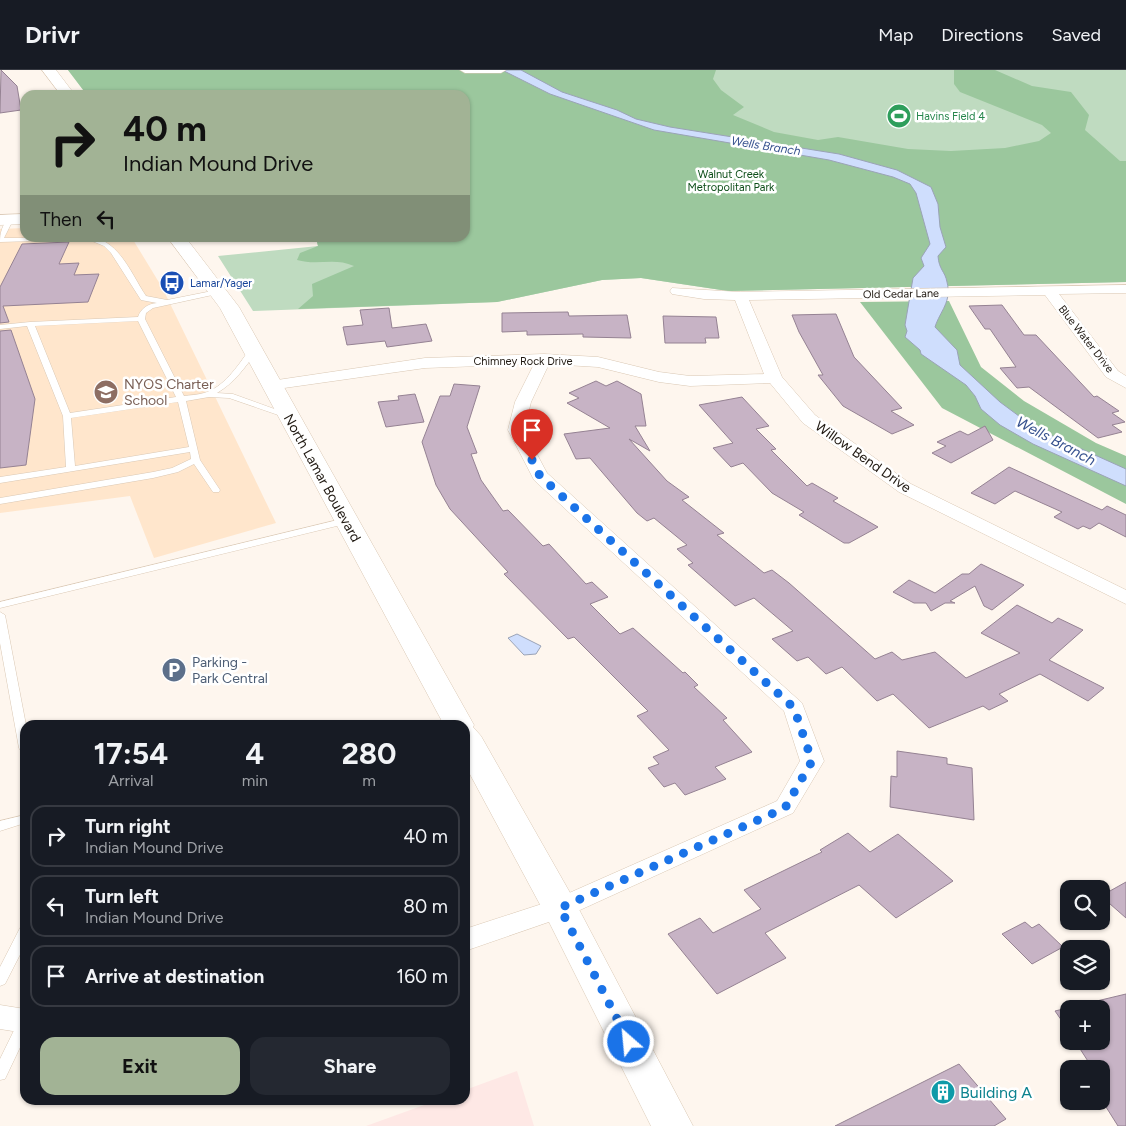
<!DOCTYPE html>
<html lang="en">
<head>
<meta charset="utf-8">
<style>
	body { margin:0; font-family:Figtree,sans-serif; background:#242831; color:#f1f3f6; height:100vh; display:flex; flex-direction:column; font-size:19px; white-space:nowrap }
	* { box-sizing:border-box; margin:0 }
	p { font-size:16px; color:#9ea1a6 }
	.icon { flex:none; width:28px; height:28px; fill:none; stroke:currentColor; stroke-width:2; stroke-linecap:round; stroke-linejoin:round }
	.map { position:relative; flex:1; overflow:hidden }
	.details { position:absolute; left:20px; top:650px; width:450px; height:385px; display:flex; flex-direction:column; background:#171b24; border-radius:15px; box-shadow:0 1px 4px #0004 }
	.details>* { flex:none }
	.hud { position:absolute; left:20px; top:20px; width:450px; height:152px; border-radius:15px; box-shadow:0 1px 4px #0004; background:#a2b395; color:#111; overflow:hidden }
	.tools { position:absolute; left:1060px; top:810px; display:grid; gap:10px }
	.tools a { display:grid; place-items:center; width:50px; height:50px; border-radius:10px; background:#171b24; box-shadow:0 1px 4px #0004; font-size:25px }
	.pin { position:absolute; display:grid; place-items:center; width:42px; height:42px; color:#fff; margin:-51px -21px; border-radius:50% 50% 50% 0; rotate:-45deg; box-shadow:0 0 5px #0007 }
	.pin .icon { rotate:45deg }
	.me { position:absolute; width:55px; margin:-28px; rotate:333deg; stroke-linejoin:round; filter:drop-shadow(0 0 4px #0008) }
	.turn { display:flex; align-items:center; gap:18px; height:105px; padding:0 20px; font-size:22px }
	.turn .icon { width:65px; height:65px; stroke-width:2.5 }
	.turn b { display:block; font-size:35px; line-height:42px }
	.then { display:flex; align-items:center; height:48px; padding:0 20px; background:#0003; gap:10px; font-size:19px }
	.eta { display:flex; justify-content:space-evenly; align-items:center; height:85px; text-align:center }
	.eta b { font-size:30px; font-weight:700; line-height:35px }
	.action { display:flex; gap:10px; margin-top:auto; padding:10px 20px }
	.action a { flex:1; height:58px; border-radius:15px; background:#a2b395; color:#111; font-size:20px; font-weight:700; line-height:58px; text-align:center }
	.action a+a { background:#242831; color:#f1f3f6 }
	ul { padding:0; list-style:none }
	li { display:flex; align-items:center; gap:15px; height:62px; margin:0 10px 8px; padding:0 10px; border:2px solid #363941; border-radius:15px }
	li div { flex:1 }
	li b { display:block; font-size:19px }
	li em { font-style:normal }
	header { display:flex; align-items:center; gap:30px; box-sizing:border-box; height:70px; padding:0 25px; background:#171b24; border-bottom:1px solid #363941 }
	header strong { font-size:24px }
	nav { display:flex; gap:28px; margin-inline-start:auto; font-size:18px }
	.map>svg:first-child { display:block }
</style>
</head>
<body>
<header>
<strong>Drivr</strong>
<nav><a>Map</a><a>Directions</a><a>Saved</a></nav>
</header>
<div class="map">
<svg width="1126" height="1056" viewBox="0 0 1126 1056">
	<rect width="100%" height="100%" fill="#fef6ee"/>
	<path fill="#fee8e5" d="M 517,1001 L 534,1056 L 366,1056 L 438,1030 L 465,1030 L 465,1020 Z"/>
	<path fill="#ffe6cc" d="M 25,158 L 25,168 L 132,168 L 163,219 L 276,453 L 154,488 L 130,426 L 0,443 L 0,159 Z"/>
	<path fill="#bfdbc0" d="M 68,0 L 1126,0 L 1126,212 L 728,221 L 641,208 L 602,210 L 497,232 L 253,241 L 218,186 L 318,176 L 316,168 L 465,168 L 465,25 L 87,25 Z"/>
	<path fill="#9bc79d" d="M 68,0 L 716,0 L 713,9 L 721,20 L 744,37 L 733,45 L 774,62 L 818,70 L 838,67 L 908,79 L 951,81 L 1005,78 L 1039,71 L 1051,63 L 1042,55 L 960,22 L 954,14 L 954,0 L 995,0 L 1032,16 L 1071,22 L 1089,45 L 1085,60 L 1120,91 L 1126,91 L 1126,212 L 728,221 L 641,208 L 602,210 L 497,232 L 298,239 L 313,226 L 312,214 L 354,196 C 334,187 318,196 297,190 L 300,183 L 318,176 L 316,168 L 465,168 L 465,25 L 87,25 Z
		M 949,231 L 981,297 L 1024,331 L 1096,373 L 1126,386 L 1126,434 L 942,338 L 860,232 Z"/>
	<path fill="#cfdefd" stroke="#9aa3b6" d="M 502,0 L 521,0 L 562,22 L 617,40 L 636,49 L 670,57 L 839,84 L 897,100 L 931,117 L 938,134 L 940,157 L 946,177 L 938,186 C 939,200 945,201 947,212 C 952,232 940,241 935,257 L 957,280 L 960,295 L 1000,332 L 1035,358 L 1126,399 L 1126,416 L 1033,374 L 1000,355 L 981,339 L 975,326 L 966,315 L 921,284 L 920,280 L 905,267 L 907,261 L 905,255 L 913,208 L 924,196 L 921,188 L 930,174 L 916,123 L 910,114 L 893,107 L 829,90 L 654,60 L 550,24 Z
		M 517,564 L 541,576 L 536,584 L 524,585 L 508,568 Z"/>
	<path fill="#c7b3c5" stroke="#958293" d="M 1,0 L 17,16 L 21,40 L 0,43 Z
		M 69,172 L 59,194 L 79,193 L 74,205 L 99,204 L 88,232 L 3,236 L 9,252 L 0,253 L 0,217 L 22,174 Z
		M 1002,235 L 1024,265 L 1036,265 L 1094,327 L 1097,326 L 1119,341 L 1112,343 L 1125,352 L 1112,355 L 1122,362 L 1098,368 L 1029,317 L 1017,318 L 1000,298 L 1016,297 L 990,259 L 985,259 L 969,236 Z
		M 389,238 L 392,258 L 426,254 L 432,271 L 387,277 L 385,271 L 347,275 L 343,257 L 363,255 L 360,240 Z
		M 568,242 L 569,246 L 627,245 L 631,268 L 583,267 L 583,264 L 527,265 L 527,261 L 502,262 L 502,243 Z
		M 836,244 L 854,287 L 902,338 L 891,341 L 914,355 L 892,364 L 843,336 L 818,305 L 823,305 L 799,262 L 792,245 Z
		M 663,246 L 716,247 L 719,268 L 705,268 L 706,273 L 665,273 Z
		M 11,260 L 35,329 L 26,395 L 0,398 L 0,261 Z
		M 596,311 L 606,316 L 617,311 L 641,324 L 646,356 L 635,356 L 650,381 L 629,369 L 667,411 L 689,427 L 682,430 L 724,463 L 717,465 L 764,503 L 772,500 L 789,513 L 875,589 L 892,582 L 902,590 L 935,582 L 966,608 L 1020,583 L 981,563 L 1017,535 L 1052,553 L 1058,548 L 1083,560 L 1049,590 L 1104,618 L 1088,631 L 1040,604 L 999,624 L 1008,631 L 989,640 L 983,636 L 929,658 L 893,624 L 877,631 L 842,597 L 826,604 L 808,587 L 797,591 L 772,569 L 793,561 L 754,528 L 735,536 L 688,495 L 693,493 L 677,479 L 687,475 L 654,448 L 647,451 L 637,443 L 590,388 L 576,389 L 564,364 L 610,358 L 567,333 L 579,328 L 569,323 Z
		M 454,314 L 480,316 L 467,357 L 477,383 L 471,384 L 481,410 L 503,441 L 508,440 L 543,476 L 549,474 L 586,514 L 592,512 L 608,527 L 590,534 L 620,564 L 633,558 L 683,603 L 685,602 L 698,615 L 694,617 L 727,648 L 723,650 L 752,682 L 715,697 L 726,709 L 685,725 L 675,713 L 664,717 L 648,698 L 659,694 L 653,687 L 669,680 L 637,646 L 648,641 L 574,567 L 568,569 L 504,504 L 508,502 L 450,439 L 436,415 L 422,372 L 440,326 L 450,326 Z
		M 415,324 L 424,352 L 386,357 L 378,332 L 399,330 L 398,326 Z
		M 742,327 L 769,356 L 756,359 L 776,379 L 771,380 L 807,416 L 812,413 L 838,428 L 833,431 L 878,457 L 849,473 L 844,473 L 799,445 L 804,442 L 772,423 L 743,393 L 731,397 L 713,378 L 733,373 L 699,335 Z
		M 985,356 L 993,370 L 951,393 L 932,383 L 946,376 L 937,372 L 960,361 L 968,365 Z
		M 1009,397 L 1102,440 L 1107,436 L 1126,445 L 1126,467 L 1099,453 L 1090,459 L 1083,456 L 1078,459 L 1054,447 L 1062,442 L 1015,421 L 995,434 L 971,423 Z
		M 981,494 L 1024,515 L 992,540 L 984,536 L 975,516 L 950,531 L 955,533 L 945,533 L 931,541 L 926,533 L 914,533 L 893,522 L 909,510 L 935,523 L 962,504 L 969,504 Z
		M 897,681 L 947,688 L 947,694 L 972,698 L 974,750 L 890,737 L 891,706 L 897,707 Z
		M 848,763 L 870,782 L 898,764 L 953,811 L 896,848 L 859,815 L 765,863 L 786,888 L 717,924 L 668,864 L 700,848 L 713,863 L 761,839 L 744,820 L 822,782 L 820,780 Z
		M 1126,812 L 1126,848 L 1101,826 Z
		M 1025,852 L 1032,858 L 1039,854 L 1063,877 L 1032,894 L 1002,864 Z
		M 1126,924 L 1126,1056 L 1118,1056 L 1101,1029 L 1101,999 L 1093,999 L 1075,971 L 1101,971 L 1101,939 L 1069,939 L 1069,961 L 1055,941 Z
		M 959,994 L 1006,1049 L 994,1056 L 835,1056 Z"/>
	<g fill="none" stroke-linecap="round" stroke-linejoin="round">
		<defs>
			<path id="service" d="M 10,148 L 13,150 L 4,168 L 70,168 L 67,170 L 0,172 C 0,164 2,153 10,148 Z
				M 85,168 C 117,164 131,204 146,226 L 167,230 L 217,220 L 221,222 L 217,224 L 153,238 L 146,243 L 145,249 L 184,326 C 190,325 197,325 204,323 C 223,318 238,296 249,280 L 252,280 L 256,282 C 245,298 234,313 217,323 L 233,324 L 291,345 L 287,347 L 284,347 L 229,328 L 209,327 L 186,331 L 200,390 L 220,420 L 219,422 L 213,422 L 194,394 L 178,402 L 153,408 L 0,434 L 0,428 L 153,402 L 172,398 L 191,389 L 190,382 L 0,413 L 0,407 L 66,397 L 63,346 L 27,256 L 0,259 L 0,255 L 30,252 L 138,247 C 141,238 148,234 157,233 L 141,230 L 111,183 L 104,176 ZM 138,251 L 176,327 L 70,343 L 35,256 ZM 178,332 L 189,377 L 75,396 L 71,348 Z
				M 346,448 L 351,451 L 349,453 L 0,538 L 0,532 Z
				M 0,542 L 5,545 L 26,655 L 25,655 L 25,682 L 21,681 L 19,678 L 0,573 Z
				M 25,745 L 25,753 L 0,761 L 0,751 Z
				M 25,857 L 25,875 L 5,914 L 0,916 L 0,897 L 20,858 Z
				M 25,946 L 25,967 L 5,1009 L 0,1010 L 0,989 L 20,948 Z"/>
			<path id="minor" d="M 460,0 L 506,0 L 501,3 L 465,3 Z
				M 1126,215 L 1126,223 L 1059,224 L 1118,301 L 1126,306 L 1126,318 L 1106,307 L 1045,225 L 749,230 L 782,307 L 815,345 L 911,414 L 1126,520 L 1126,534 L 899,422 L 803,353 L 770,313 L 690,316 L 659,312 L 598,297 L 549,294 L 531,332 L 524,360 L 547,403 L 802,633 L 824,691 L 793,743 L 569,845 L 465,881 L 465,859 L 551,831 L 777,731 L 800,691 L 784,641 L 534,410 L 508,360 L 515,332 L 534,294 L 425,298 L 270,320 L 264,318 L 262,315 L 264,312 L 425,288 L 544,284 L 598,287 L 659,302 L 690,306 L 764,304 L 735,230 L 704,229 L 672,224 L 670,221 L 672,218 L 740,222 Z
				M 0,935 L 25,939 L 25,963 L 0,959 Z"/>
			<path id="secondary" d="M 25,144 L 25,154 L 0,155 L 0,145 Z"/>
			<path id="primary" d="M 42,0 L 56,0 L 75,25 L 61,25 Z
				M 168,168 L 186,168 L 239,237 L 474,655 L 473,657 L 481,666 L 573,828 L 693,1056 L 651,1056 L 544,842 L 465,695 L 465,655 L 444,655 L 220,238 Z"/>
		</defs>
		<use href="#service" stroke="#dac8b4" stroke-width="1"/>
		<use href="#minor" stroke="#dac8b4" stroke-width="1"/>
		<use href="#secondary" stroke="#dac8b4" stroke-width="1"/>
		<use href="#primary" stroke="#dac8b4" stroke-width="1"/>
		<use href="#service" fill="#fff" fill-rule="evenodd"/>
		<use href="#minor" fill="#fff" fill-rule="evenodd"/>
		<use href="#secondary" fill="#fff" fill-rule="evenodd"/>
		<use href="#primary" fill="#fff" fill-rule="evenodd"/>
	</g>
	<g fill="none" stroke-linecap="round" stroke-linejoin="round">
		<path stroke="#1a73e8" stroke-width="9" stroke-dasharray="0 16.2" d="M 532,390 L 540,406 L 794,638 L 812,691 L 785,738 L 560,838 L 629,972"/>
	</g>
	<defs>
		<symbol id="stadium-disc" viewBox="-11 -11 22 22"><circle r="9.5" fill="#2e9e5b" stroke="#fff"/><path d="M0-5a6.5 5 0 1 0 0 10a6.5 5 0 1 0 0-10ZM-3.5-1.8h7v3.6h-7Z" fill="#fff"/></symbol>
		<symbol id="bus-disc" viewBox="-11 -11 22 22"><circle r="9.5" fill="#1a4fb4" stroke="#fff"/><path d="M-5-6H5V4H4V6H2V4H-2V6H-4V4H-5ZM-3.5-4V0h7V-4ZM-3.5 1.2v1.5H-2V1.2ZM2 1.2v1.5H3.5V1.2Z" fill="#fff"/></symbol>
		<symbol id="school-disc" viewBox="-11 -11 22 22"><circle r="9.5" fill="#8d6e63" stroke="#fff"/><path d="M0-5L7-2L0 1L-7-2ZM-4 1L0 2.5L4 1V4Q0 6-4 4Z" fill="#fff"/></symbol>
		<symbol id="parking-disc" viewBox="-11 -11 22 22"><circle r="9.5" fill="#5c6f8a" stroke="#fff"/><path d="M-3.5-5.5H1a3.5 3.5 0 0 1 0 7H-1V5.5H-3.5ZM-1-3.4V-.6H.8a1.4 1.4 0 0 0 0-2.8Z" fill="#fff"/></symbol>
		<symbol id="building-disc" viewBox="-11 -11 22 22"><circle r="9.5" fill="#0f9aa8" stroke="#fff"/><path d="M-4-6H4V6H1V3H-1V6H-4ZM-2.5-4.3h1.7v1.8h-1.7ZM.8-4.3h1.7v1.8H.8ZM-2.5-1h1.7V.8h-1.7ZM.8-1h1.7V.8H.8Z" fill="#fff"/></symbol>
	</defs>
	<g fill-rule="evenodd">
		<use href="#stadium-disc" x="885" y="32" width="28" height="28"/>
		<use href="#bus-disc" x="158" y="199" width="28" height="28"/>
		<use href="#school-disc" x="92" y="308" width="28" height="28"/>
		<use href="#parking-disc" x="160" y="586" width="28" height="28"/>
		<use href="#building-disc" x="929" y="1008" width="28" height="28"/>
	</g>
	<g text-anchor="middle" dominant-baseline="central" stroke-width="5" stroke-linejoin="round" paint-order="stroke">
		<g font-size="11" fill="#27864d" stroke="#fff" text-anchor="start">
			<text x="916" y="46">Havins Field 4</text>
		</g>
		<g font-size="11" fill="#0d4e19" stroke="#fff">
			<text x="731" y="104">Walnut Creek<tspan x="731" dy="13">Metropolitan Park</tspan></text>
		</g>
		<g font-size="11" fill="#164399" stroke="#fff" text-anchor="start">
			<text x="190" y="213">Lamar/Yager</text>
		</g>
		<g font-size="11" fill="#1f1811" stroke="#fff">
			<text transform="translate(901 224) rotate(-1)">Old Cedar Lane</text>
			<text transform="translate(1086 269) rotate(52)">Blue Water Drive</text>
			<text x="523" y="291">Chimney Rock Drive</text>
		</g>
		<g font-size="12" font-style="italic" fill="#37528f" stroke="#fff">
			<text transform="translate(766 76) rotate(9)">Wells Branch</text>
		</g>
		<g font-size="14" fill="#785e54" stroke="#fff" text-anchor="start">
			<text x="124" y="314">NYOS Charter<tspan x="124" dy="16">School</tspan></text>
		</g>
		<g font-size="14" fill="#1f1811" stroke="#fff">
			<text transform="translate(863 387) rotate(35)">Willow Bend Drive</text>
			<text transform="translate(322 408) rotate(61)">North Lamar Boulevard</text>
		</g>
		<g font-size="14" fill="#4e5e75" stroke="#fff" text-anchor="start">
			<text x="192" y="592">Parking -<tspan x="192" dy="16">Park Central</tspan></text>
		</g>
		<g font-size="15" font-style="italic" fill="#37528f" stroke="#fff">
			<text transform="translate(1056 371) rotate(28)">Wells Branch</text>
		</g>
		<g font-size="16" fill="#0d838f" stroke="#fff" text-anchor="start">
			<text x="960" y="1022">Building A</text>
		</g>
	</g>
</svg>
<div class="tools">
<a><svg class="icon" aria-label="search" viewBox="0 0 24 24"><circle cx="10" cy="10" r="6"/><path d="M15 15l6 6"/></svg></a>
<a><svg class="icon" aria-label="layers" viewBox="0 0 24 24"><path d="M12 4l9 5-9 5-9-5zM3 14l9 5 9-5"/></svg></a>
<a>+</a>
<a>−</a>
</div>
<div class="pin" style="left:532px;top:390px;background:#d93025"><svg class="icon" aria-label="arrive" viewBox="0 0 24 24"><path d="M6 21V4h12l-3 4 3 4H6"/></svg></div>
<svg class="me" style="left:629px;top:972px" viewBox="-20 -20 40 40"><circle r="17" fill="#1a73e8" stroke="#fff" stroke-width="3"/><path d="M0-11L8 9 0 5-8 9z" fill="#fff"/></svg>
<div class="hud">
<div class="turn"><svg class="icon" aria-label="right" viewBox="0 0 24 24"><path d="M7 20v-9h11M14 6l5 5-5 5"/></svg><div><b>40 m</b>Indian Mound Drive</div></div>
<div class="then">Then<svg class="icon" aria-label="left" viewBox="0 0 24 24"><path d="M17 20v-9H6M10 6l-5 5 5 5"/></svg></div>
</div>
<section class="details">
<div class="eta">
<div><b>17:54</b><p>Arrival</p></div>
<div><b>4</b><p>min</p></div>
<div><b>280</b><p>m</p></div>
</div>
<ul>
<li><svg class="icon" aria-label="right" viewBox="0 0 24 24"><path d="M7 20v-9h11M14 6l5 5-5 5"/></svg><div><b>Turn right</b><p>Indian Mound Drive</p></div><em>40 m</em></li>
<li><svg class="icon" aria-label="left" viewBox="0 0 24 24"><path d="M17 20v-9H6M10 6l-5 5 5 5"/></svg><div><b>Turn left</b><p>Indian Mound Drive</p></div><em>80 m</em></li>
<li><svg class="icon" aria-label="arrive" viewBox="0 0 24 24"><path d="M6 21V4h12l-3 4 3 4H6"/></svg><div><b>Arrive at destination</b></div><em>160 m</em></li>
</ul>
<div class="action"><a>Exit</a><a>Share</a></div>
</section>
</div>
</body>
</html>
